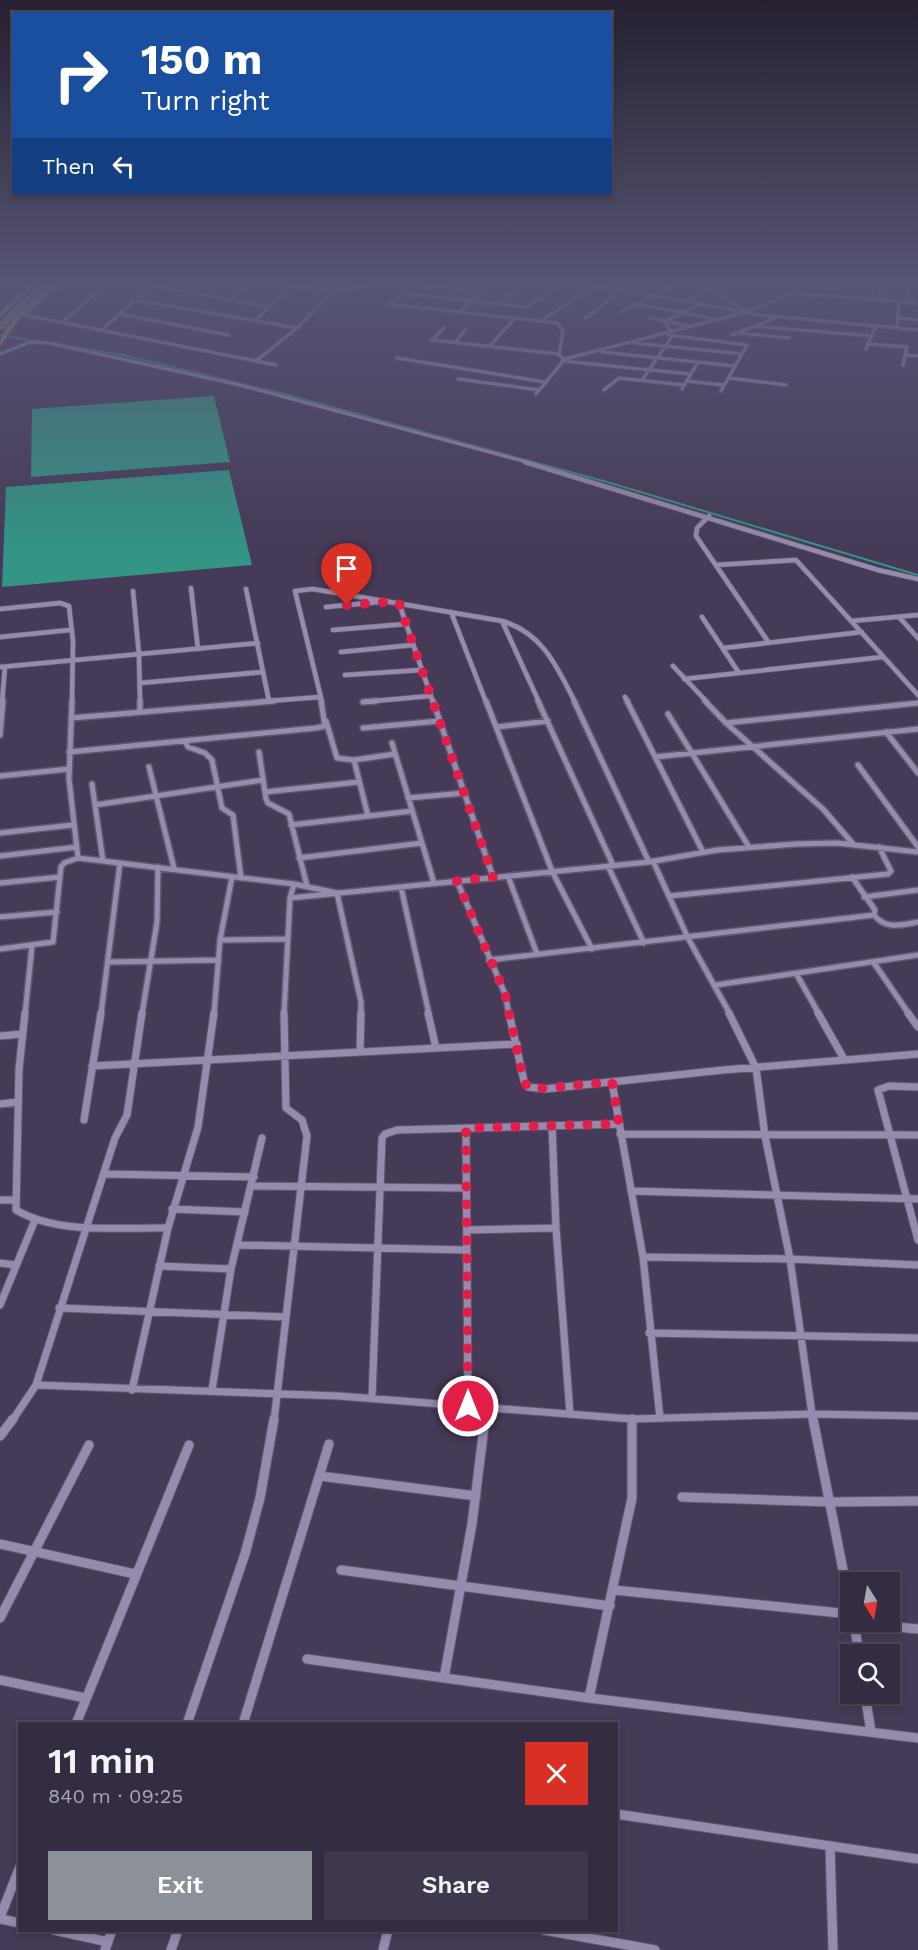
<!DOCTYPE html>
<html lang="en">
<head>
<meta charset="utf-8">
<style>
	body { margin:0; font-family:"Work Sans",sans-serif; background:#3f384c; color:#f1f3f6; height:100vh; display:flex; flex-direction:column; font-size:22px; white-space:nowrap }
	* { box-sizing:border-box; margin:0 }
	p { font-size:20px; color:#a9a7b1 }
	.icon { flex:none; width:33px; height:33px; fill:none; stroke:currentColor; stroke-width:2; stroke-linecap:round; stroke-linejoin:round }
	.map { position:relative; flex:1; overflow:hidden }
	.sheet { position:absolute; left:18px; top:1722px; width:600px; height:210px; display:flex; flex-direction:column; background:#342c41; border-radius:0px; box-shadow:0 3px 9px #0003,0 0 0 2px #4e485a }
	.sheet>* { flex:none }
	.hud { position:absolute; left:12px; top:12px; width:600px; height:183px; border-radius:0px; box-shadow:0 3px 9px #0003,0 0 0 2px #4e485a; background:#1a4fa0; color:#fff; overflow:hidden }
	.needle { width:39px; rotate:169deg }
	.tools { position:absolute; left:840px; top:1572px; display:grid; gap:12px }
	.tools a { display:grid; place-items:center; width:60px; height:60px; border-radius:0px; background:#342c41; box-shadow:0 3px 9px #0003,0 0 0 2px #4e485a; font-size:30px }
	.pin { position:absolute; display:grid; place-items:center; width:51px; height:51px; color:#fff; margin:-62px -26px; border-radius:50% 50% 50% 0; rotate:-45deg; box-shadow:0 0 6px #0007 }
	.pin .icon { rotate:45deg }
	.me { position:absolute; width:66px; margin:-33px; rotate:0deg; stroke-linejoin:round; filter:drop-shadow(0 0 4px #0008) }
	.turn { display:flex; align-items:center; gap:21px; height:126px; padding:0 30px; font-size:27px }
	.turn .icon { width:78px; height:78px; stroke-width:2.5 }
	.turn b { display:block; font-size:42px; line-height:51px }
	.then { display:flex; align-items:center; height:57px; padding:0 30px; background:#0003; gap:12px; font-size:22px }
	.round { display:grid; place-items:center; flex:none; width:63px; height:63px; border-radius:0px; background:#3f384c }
	.summary { display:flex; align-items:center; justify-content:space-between; height:102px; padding:0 30px }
	h1 { font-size:36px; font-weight:600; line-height:45px }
	.primary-button { display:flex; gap:12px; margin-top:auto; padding:12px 30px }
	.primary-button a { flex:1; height:69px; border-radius:0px; background:#8c9099; color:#fff; font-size:24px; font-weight:600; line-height:69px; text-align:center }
	.primary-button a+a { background:#3f384c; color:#f1f3f6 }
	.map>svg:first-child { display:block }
</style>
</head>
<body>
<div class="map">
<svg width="918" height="1950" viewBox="0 0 918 1950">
	<rect width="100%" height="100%" fill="#453a57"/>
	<path fill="#329585" d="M 214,396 L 230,462 L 31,477 L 32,409 Z
		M 229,470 L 252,565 L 2,587 L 6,487 Z"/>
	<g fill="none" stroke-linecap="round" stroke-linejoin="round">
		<path stroke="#329585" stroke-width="2" d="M 0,335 L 123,355 L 284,394 L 607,482 L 918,575"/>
		<defs>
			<path id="street-far4" d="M 544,279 L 618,289 L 759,315 L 918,330
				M 626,279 L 673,286
				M 877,279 L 883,302
				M 903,279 L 914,303
				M 698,280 L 743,310
				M 398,282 L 479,292
				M 413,284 L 401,293 L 524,307 L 529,306 L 562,282
				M 152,285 L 268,307
				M 290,286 L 336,290
				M 442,287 L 455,279
				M 403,294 L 389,304 L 557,323 L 563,331 L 559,355 L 565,359
				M 136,300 L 297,328
				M 230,300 L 253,279
				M 686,301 L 710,288
				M 497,304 L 532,279
				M 639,304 L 714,319
				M 623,311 L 679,283
				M 459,312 L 479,292 L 499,279
				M 20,314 L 276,365
				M 119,314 L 229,335
				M 23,315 L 68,279
				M 586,318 L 622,290
				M 650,318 L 688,326
				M 898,318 L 918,320
				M 542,320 L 596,286
				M 255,321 L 297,279
				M 62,322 L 113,279
				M 754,326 L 872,336
				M 444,328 L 432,340 L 559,354
				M 897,328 L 899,303
				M 102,330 L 158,279
				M 672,332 L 664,322 L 699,304
				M 738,333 L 789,338
				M 668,335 L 747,345 L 721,391
				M 732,335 L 775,318
				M 455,343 L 465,330
				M 635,343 L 742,354
				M 868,344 L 907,347 L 903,365
				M 489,347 L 515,318
				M 866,349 L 876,326
				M 602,352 L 735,366
				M 0,354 L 30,342 L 49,343 L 240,385 L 531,463
				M 906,355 L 918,356
				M 397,358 L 545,382
				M 256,361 L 297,328 L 334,291 L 366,286 L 375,279
				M 562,361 L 690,374
				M 729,378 L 786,385
				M 458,379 L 539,390
				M 642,380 L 673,335
				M 686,381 L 724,385
				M 682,389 L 698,362
				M 604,390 L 619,378 L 684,385
				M 536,394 L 565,359 L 746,312 L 792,293 L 918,303"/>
			<path id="street-far3" d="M 525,462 L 878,570 L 918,579
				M 709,516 L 697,528 L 696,536 L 769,643
				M 716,565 L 796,560 L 918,695
				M 191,588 L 198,649
				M 246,589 L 269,701
				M 133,591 L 139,655 L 140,702
				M 399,603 L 433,702
				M 326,607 L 379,602
				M 0,609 L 60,603 L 69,606 L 73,641 L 72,702
				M 451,612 L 486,702
				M 702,617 L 739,673
				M 899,617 L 918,638
				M 502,621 L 539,702
				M 851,621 L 918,615
				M 333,630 L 406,624
				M 0,637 L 70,630
				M 724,648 L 862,632
				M 341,652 L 413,645
				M 673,666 L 707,702
				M 0,667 L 258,643
				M 345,675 L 421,670
				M 684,679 L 883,657
				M 140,683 L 263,672
				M 625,697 L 628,702
				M 2,702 L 5,667
				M 256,702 L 320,697
				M 322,702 L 295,591 L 313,589 L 502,621 C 543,633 557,667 575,702
				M 363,702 L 430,696"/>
			<path id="street-far2" d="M 140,701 L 140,712
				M 433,701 L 493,877
				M 486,701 L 552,871 L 592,949
				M 538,701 L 613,865
				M 574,701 L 649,862
				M 627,701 L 703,852
				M 705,701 L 726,723 L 823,809 L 854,845
				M 363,702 L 376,701
				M 668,714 L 749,847
				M 71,718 L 274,701
				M 326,721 L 337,758 L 354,760
				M 726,723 L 918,703
				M 497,727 L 548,721
				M 363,728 L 439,721
				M 886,732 L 918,773
				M 0,735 L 3,701
				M 185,741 L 188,747 L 205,753 L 212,760 L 222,808 L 233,815 L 241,878
				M 392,743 L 434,883
				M 69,752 L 316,728 L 325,726 L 321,701
				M 259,752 L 266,799 L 268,803 L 289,814 L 307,886
				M 655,757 L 918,729
				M 858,765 L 918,847
				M 149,767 L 174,868
				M 0,776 L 69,769
				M 92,784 L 103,861
				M 265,792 L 359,782
				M 408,798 L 464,793
				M 95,805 L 263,780
				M 368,816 L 354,760 L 395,754
				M 291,825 L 412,811
				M 0,833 L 73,825
				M 0,856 L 77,847
				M 78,858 L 294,884 L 337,893 L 361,1002 L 361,1014
				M 299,858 L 422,843
				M 653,861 L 688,938 L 730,1014
				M 608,866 L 644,943
				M 508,876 L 537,954
				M 457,881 L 505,994 L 509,1014
				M 0,883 L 60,877
				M 401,887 L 429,1014
				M 669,896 L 888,874 L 891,871 L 879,847
				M 864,897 L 918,890
				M 290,898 L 649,862 L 717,850 L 797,844 L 837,843 L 918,852
				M 874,915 C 886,930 901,925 918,922
				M 0,917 L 57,912
				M 220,940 L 287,939
				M 0,949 L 53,942 L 61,867 L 64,863 L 78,858 L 69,779 L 72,701
				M 489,960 L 874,915 L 875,910 L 852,877
				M 109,962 L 219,960
				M 874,963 L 909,1014
				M 797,975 L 819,1014
				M 716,985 L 918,955
				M 25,1014 L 32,946
				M 101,1014 L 120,863
				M 142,1014 L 157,922 L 158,867
				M 214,1014 L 220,940 L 232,877
				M 284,1014 L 290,898 L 294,884"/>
			<path id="street-far1" d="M 25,1013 L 19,1069 L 16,1210 C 59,1235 120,1227 168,1228
				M 428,1013 L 436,1048
				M 509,1013 L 524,1081 L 528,1087 L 545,1089 L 723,1070 L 918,1054
				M 729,1013 L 756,1068 L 765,1136 L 790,1259 L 813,1421
				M 818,1013 L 844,1059
				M 908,1013 L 918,1027
				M 0,1036 L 22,1034
				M 360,1052 L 361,1013
				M 92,1066 L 517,1044
				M 612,1082 L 643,1257 L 660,1418
				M 918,1087 L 889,1086 L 878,1090 L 918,1240
				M 0,1104 L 18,1102
				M 84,1120 L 101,1013
				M 552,1126 L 556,1228 L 570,1414
				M 466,1128 L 468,1406
				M 620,1134 L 918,1135
				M 104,1174 L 254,1177
				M 251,1186 L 467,1188
				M 631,1191 L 918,1199
				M 0,1200 L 15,1200
				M 172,1209 L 245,1212
				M 467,1230 L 556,1228
				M 237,1245 L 467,1250
				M 643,1257 L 790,1259 L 918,1265
				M 0,1263 L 15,1265
				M 159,1266 L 231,1269
				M 0,1305 L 35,1220
				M 59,1308 L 286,1317
				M 649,1333 L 918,1338
				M 36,1385 L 339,1396 L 632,1419 L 812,1414 L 918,1416
				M 132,1390 L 168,1228 L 198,1127 L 214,1013
				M 212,1390 L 231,1269 L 262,1138
				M 372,1398 L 382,1138 L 385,1134 L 397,1130 L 619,1124
				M 12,1421 L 36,1385 L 115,1138 L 127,1115 L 142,1013
				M 274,1421 L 307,1136 L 302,1120 L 286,1108 L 284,1013
				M 484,1421 L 486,1407"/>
			<path id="street" d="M 813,1419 L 850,1605
				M 0,1436 L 13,1419
				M 320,1476 L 476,1496
				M 682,1497 L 830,1502 L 918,1501
				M 0,1544 L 135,1574
				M 341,1570 L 610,1606
				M 614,1590 L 850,1614
				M 0,1618 L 89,1445
				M 854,1622 L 859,1654
				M 854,1623 L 918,1629
				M 307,1659 L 589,1698 L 918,1738
				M 444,1678 L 472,1524 L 485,1419
				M 0,1680 L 85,1698
				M 865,1694 L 871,1732
				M 589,1698 L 632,1498 L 632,1419
				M 76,1724 L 189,1445
				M 187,1724 L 245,1554 L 260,1498 L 274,1419
				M 243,1724 L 329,1444
				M 616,1814 L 918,1859
				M 830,1846 L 833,1950
				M 0,1917 L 20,1867
				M 0,1919 L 20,1923
				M 54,1930 L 108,1942
				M 544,1930 L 655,1950
				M 105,1950 L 112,1930
				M 171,1950 L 178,1930
				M 383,1950 L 388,1930"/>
			<path id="secondary" d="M 58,279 L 64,279 L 22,315 L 0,346 C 0,324 34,299 50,285 L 35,285 L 0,317 L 0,312 L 32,282 L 54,282 Z"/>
		</defs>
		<use href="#street-far4" stroke="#615870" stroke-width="4.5"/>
		<use href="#street-far3" stroke="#615870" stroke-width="6"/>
		<use href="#street-far2" stroke="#615870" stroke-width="8"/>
		<use href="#street-far1" stroke="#615870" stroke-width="9"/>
		<use href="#street" stroke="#615870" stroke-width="11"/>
		<use href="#secondary" stroke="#615870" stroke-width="2"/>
		<use href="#street-far4" stroke="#968bac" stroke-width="3"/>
		<use href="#street-far3" stroke="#968bac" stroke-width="4.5"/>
		<use href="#street-far2" stroke="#968bac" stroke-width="5"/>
		<use href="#street-far1" stroke="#968bac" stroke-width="7"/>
		<use href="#street" stroke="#968bac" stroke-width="9"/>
		<use href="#secondary" fill="#9a9b8e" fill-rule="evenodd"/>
		<defs>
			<path id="secondary-bridge" d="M 0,327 L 20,306 L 52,279"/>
		</defs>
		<use href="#secondary-bridge" stroke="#615870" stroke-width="8" stroke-linecap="butt"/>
		<use href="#secondary-bridge" stroke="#9a9b8e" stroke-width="6"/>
	</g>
	<linearGradient id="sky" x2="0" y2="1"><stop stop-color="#262030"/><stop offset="0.51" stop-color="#565574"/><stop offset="1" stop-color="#565574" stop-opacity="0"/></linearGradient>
	<rect width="918" height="552" fill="url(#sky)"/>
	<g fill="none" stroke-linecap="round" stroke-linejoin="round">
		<path stroke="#e11d48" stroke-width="10" stroke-dasharray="0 18" d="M 347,605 L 388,602 L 399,603 L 493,877 L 457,881 L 505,994 L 524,1082 L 528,1087 L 535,1089 L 612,1082 L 619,1124 L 466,1128 L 468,1406"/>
	</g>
</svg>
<div class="tools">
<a><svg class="needle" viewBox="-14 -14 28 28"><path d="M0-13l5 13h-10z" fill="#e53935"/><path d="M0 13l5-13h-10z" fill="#a9a7b1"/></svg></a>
<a><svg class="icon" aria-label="search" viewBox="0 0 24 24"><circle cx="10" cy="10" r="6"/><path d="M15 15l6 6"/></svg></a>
</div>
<div class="pin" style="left:347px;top:605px;background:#d93025"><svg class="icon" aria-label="arrive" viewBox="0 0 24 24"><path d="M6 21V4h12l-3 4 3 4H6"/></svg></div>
<svg class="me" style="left:468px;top:1406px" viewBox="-20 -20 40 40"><circle r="17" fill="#e11d48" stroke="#fff" stroke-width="3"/><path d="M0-11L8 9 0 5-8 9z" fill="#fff"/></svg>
<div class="hud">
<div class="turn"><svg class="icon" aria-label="right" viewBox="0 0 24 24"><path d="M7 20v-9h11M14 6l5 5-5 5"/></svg><div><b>150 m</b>Turn right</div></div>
<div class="then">Then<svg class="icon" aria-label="left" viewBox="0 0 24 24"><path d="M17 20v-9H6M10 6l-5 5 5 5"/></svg></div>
</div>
<section class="sheet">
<div class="summary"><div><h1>11 min</h1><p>840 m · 09:25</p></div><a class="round" style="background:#d93025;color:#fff"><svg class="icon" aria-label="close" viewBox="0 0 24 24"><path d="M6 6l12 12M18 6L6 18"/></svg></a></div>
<div class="primary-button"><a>Exit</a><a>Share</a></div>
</section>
</div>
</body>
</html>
